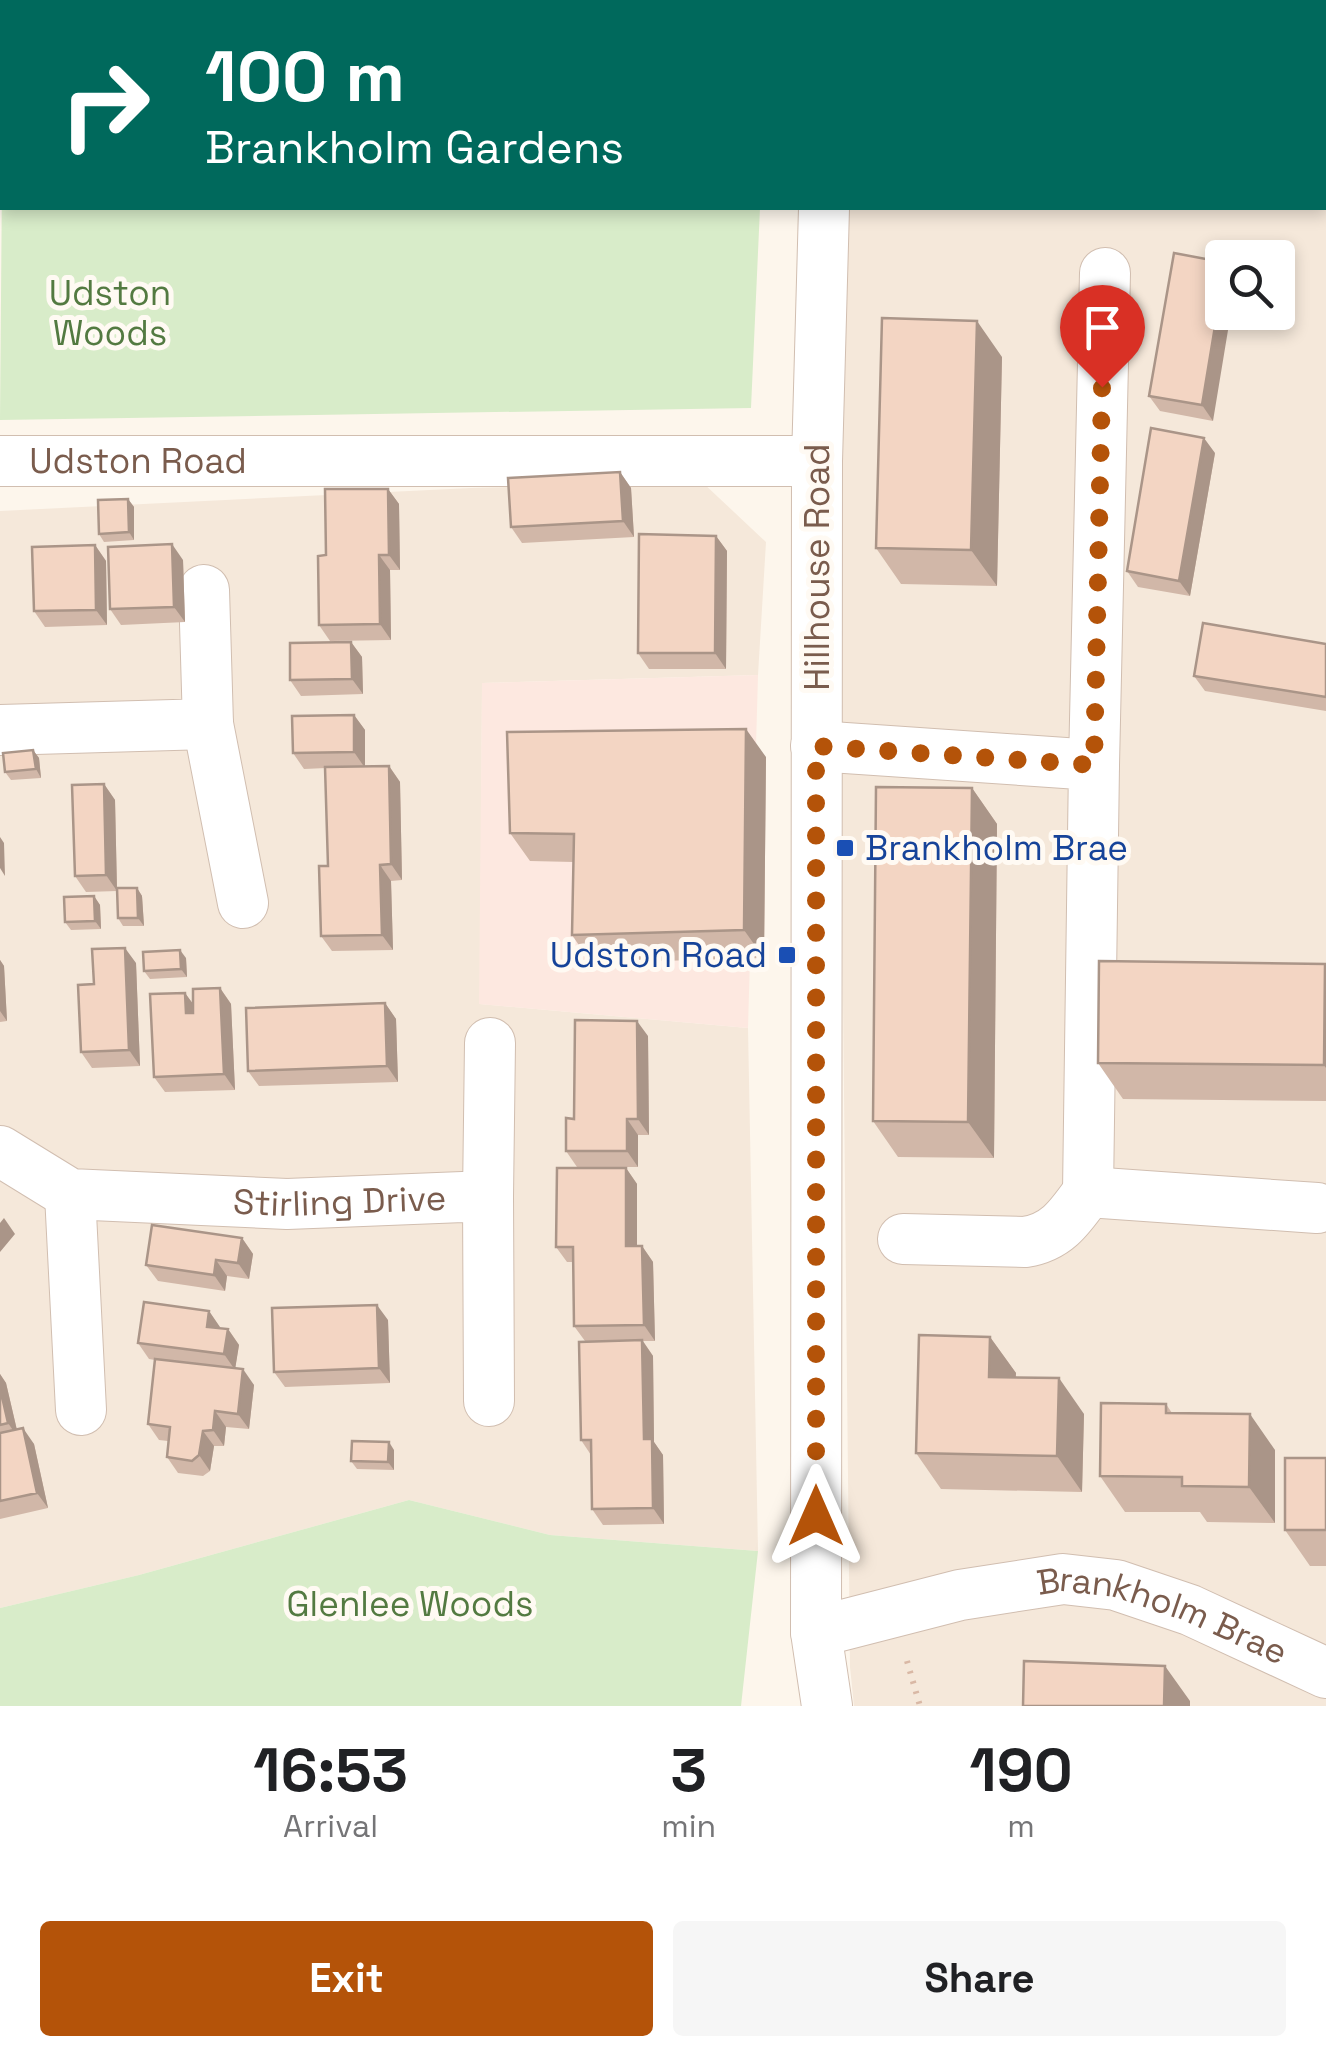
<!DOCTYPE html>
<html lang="en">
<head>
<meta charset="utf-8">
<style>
	body { margin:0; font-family:"Space Grotesk",sans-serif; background:#f6f6f6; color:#202124; height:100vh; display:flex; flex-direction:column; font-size:38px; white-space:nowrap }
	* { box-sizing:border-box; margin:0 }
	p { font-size:32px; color:#757577 }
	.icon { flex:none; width:55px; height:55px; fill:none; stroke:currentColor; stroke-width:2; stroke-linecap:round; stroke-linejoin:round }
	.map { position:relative; height:1706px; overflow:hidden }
	.side { display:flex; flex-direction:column; background:#fff; flex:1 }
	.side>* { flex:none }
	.guide { position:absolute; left:0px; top:0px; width:1328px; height:210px; box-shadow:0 5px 15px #0003; background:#00695c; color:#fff; overflow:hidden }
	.controls { position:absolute; left:1205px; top:240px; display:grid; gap:20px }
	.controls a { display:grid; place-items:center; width:90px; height:90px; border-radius:10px; background:#fff; box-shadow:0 5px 15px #0003; font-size:50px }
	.pin { position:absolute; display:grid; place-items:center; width:85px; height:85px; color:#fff; margin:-102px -42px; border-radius:50% 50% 50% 0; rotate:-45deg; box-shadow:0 0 10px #0007 }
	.pin .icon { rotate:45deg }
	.me { position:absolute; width:110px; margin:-55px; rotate:0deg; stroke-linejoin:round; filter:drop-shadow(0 0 8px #0008) }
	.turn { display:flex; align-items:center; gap:35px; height:210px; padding:0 40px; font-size:45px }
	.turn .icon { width:130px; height:130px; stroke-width:2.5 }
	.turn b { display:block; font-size:70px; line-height:85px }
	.eta { display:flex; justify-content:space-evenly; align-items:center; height:170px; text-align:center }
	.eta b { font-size:60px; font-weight:700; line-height:70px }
	.cta { display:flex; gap:20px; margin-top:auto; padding:20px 40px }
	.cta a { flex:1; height:115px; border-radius:10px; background:#b45309; color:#fff; font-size:40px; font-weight:700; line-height:115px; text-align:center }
	.cta a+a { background:#f6f6f6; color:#202124 }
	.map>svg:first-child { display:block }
</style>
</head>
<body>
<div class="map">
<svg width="1326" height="1706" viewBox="0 0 1326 1706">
	<rect width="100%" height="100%" fill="#fdf6ec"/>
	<path fill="#f5e8da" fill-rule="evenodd" d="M 0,0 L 550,0 L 2,2 L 0,178 Z
		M 829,0 L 1326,0 L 1326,1706 L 854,1706 L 850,1667 L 839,615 L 824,208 L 1325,208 L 1325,2 ZM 1222,258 L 1278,258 L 1278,312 L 1222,312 Z
		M 702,482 L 766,542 L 758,675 L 482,683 L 480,1004 L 748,1028 L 758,1551 L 550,1535 L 409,1500 L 139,1575 L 0,1608 L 0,511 L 471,488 Z"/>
	<path fill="#fde8e0" d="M 758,675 L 748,1028 L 479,1004 L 482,683 Z"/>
	<path fill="#d8ecc9" d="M 2,177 L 2,208 L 760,208 L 751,408 L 0,420 Z
		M 409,1500 L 550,1535 L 758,1551 L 741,1706 L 0,1706 L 0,1608 L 139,1575 Z"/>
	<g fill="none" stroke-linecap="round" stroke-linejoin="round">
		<defs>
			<g id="minor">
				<path d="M 1265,0 L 1285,2"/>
				<path d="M 829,2 L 829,0"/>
				<path d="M 1325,8 L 1326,8"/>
				<path d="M 824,208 L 817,461 L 816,1632 L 827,1706"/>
				<path id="s1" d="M 0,461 L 817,461"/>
				<path d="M 208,724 L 243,903"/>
				<path d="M 0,730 L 208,724 L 204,590"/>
				<path d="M 816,746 L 1094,765 L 1088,1192"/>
				<path d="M 1094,765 L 1105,273"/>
				<path id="s2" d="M 0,1151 L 70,1194 L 287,1204 L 488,1196 L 489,1401"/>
				<path d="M 70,1194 L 81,1410"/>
				<path d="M 488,1196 L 490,1043"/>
				<path d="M 903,1239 L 1025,1242 C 1057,1237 1070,1217 1088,1192 L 1317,1208"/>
				<path id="s3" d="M 816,1632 L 960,1595 L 1063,1579 L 1116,1585 L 1190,1610 L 1326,1673"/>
			</g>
		</defs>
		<use href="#minor" stroke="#d1beb0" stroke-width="52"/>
		<path stroke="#d9b8a5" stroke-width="6" stroke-dasharray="2.5 8" stroke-linecap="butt" d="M 907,1661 L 920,1706"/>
		<use href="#minor" stroke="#fff" stroke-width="50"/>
	</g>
	<path fill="#d1b7a8" d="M 1174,253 L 1213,421 L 1160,411 L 1149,396 Z
		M 1002,357 L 997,586 L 901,584 L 876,548 Z
		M 1215,453 L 1190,596 L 1138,587 L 1127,571 Z
		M 620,472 L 631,488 L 634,537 L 522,543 L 511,527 Z
		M 388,489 L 399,504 L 400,570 L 390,570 L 391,640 L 330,641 L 319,625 L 326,555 Z
		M 128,499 L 134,507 L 134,540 L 104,542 L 99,534 Z
		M 716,536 L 727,551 L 726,669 L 649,669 L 638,653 Z
		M 95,545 L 106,561 L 107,625 L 45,627 L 34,611 Z
		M 183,560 L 185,622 L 121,625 L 110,609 Z
		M 351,642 L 362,657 L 363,694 L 301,696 L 290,680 Z
		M 1326,644 L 1326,711 L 1205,691 L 1194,676 Z
		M 354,715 L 365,730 L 365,767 L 389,766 L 400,782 L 402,880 L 391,881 L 393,950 L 332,951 L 321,936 L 328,866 L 326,768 L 304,769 L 293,753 Z
		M 33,750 L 39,758 L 41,778 L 11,780 L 5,772 Z
		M 766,757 L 764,958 L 591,963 L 572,935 L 574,862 L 530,861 L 510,833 Z
		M 104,784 L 115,800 L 117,888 L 137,888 L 142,896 L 144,926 L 123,926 L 118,918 L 117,891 L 86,892 L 75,876 Z
		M 972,788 L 997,824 L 994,1158 L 898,1157 L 873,1121 Z
		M 94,896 L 100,905 L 101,929 L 71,930 L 65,922 Z
		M 186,958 L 187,977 L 150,979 L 144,971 Z
		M 0,960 L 4,966 L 7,1021 L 0,1022 Z
		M 136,963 L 140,1066 L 92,1068 L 81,1052 L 94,984 Z
		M 1326,965 L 1326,1101 L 1123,1099 L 1098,1063 Z
		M 220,988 L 231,1004 L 235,1090 L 165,1092 L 154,1077 L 185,993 L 193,1004 Z
		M 385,1003 L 396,1019 L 398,1082 L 259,1086 L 248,1071 Z
		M 648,1036 L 649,1135 L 638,1135 L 638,1167 L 577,1167 L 566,1151 L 574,1119 Z
		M 626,1168 L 637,1184 L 637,1246 L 642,1246 L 653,1262 L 655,1341 L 643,1341 L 653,1356 L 654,1442 L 663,1455 L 664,1524 L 603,1525 L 592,1509 L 591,1455 L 581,1440 L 585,1341 L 574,1326 L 574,1262 L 567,1262 L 556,1247 Z
		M 242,1238 L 253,1254 L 249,1279 L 227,1276 L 225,1291 L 158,1281 L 146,1265 Z
		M 209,1311 L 220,1328 L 228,1329 L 239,1345 L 235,1368 L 254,1385 L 249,1429 L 226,1427 L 224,1446 L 214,1446 L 210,1471 L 203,1476 L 178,1473 L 167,1457 L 168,1441 L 159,1440 L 148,1424 L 155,1360 L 149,1359 L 138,1343 Z
		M 388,1320 L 390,1383 L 285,1387 L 274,1372 Z
		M 990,1337 L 1016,1373 L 1015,1378 L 1084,1414 L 1082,1492 L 941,1489 L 916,1453 Z
		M 0,1374 L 6,1383 L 17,1430 L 34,1444 L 48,1508 L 0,1519 Z
		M 1166,1404 L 1172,1413 L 1275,1450 L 1275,1523 L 1207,1522 L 1200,1512 L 1125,1512 L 1100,1476 Z
		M 394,1450 L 394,1470 L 357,1469 L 351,1461 Z
		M 1326,1458 L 1326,1566 L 1310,1566 L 1285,1530 Z"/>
	<path fill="#aa9588" d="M 1222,284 L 1222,312 L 1231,312 L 1213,421 L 1202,405 Z
		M 977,321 L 1002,357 L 997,586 L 971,550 Z
		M 1204,438 L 1215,453 L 1190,596 L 1179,581 Z
		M 620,472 L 631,488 L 634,537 L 623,521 Z
		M 388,489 L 399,504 L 400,570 L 389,555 Z
		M 128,499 L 134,507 L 134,540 L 129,532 Z
		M 716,536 L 727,551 L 726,669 L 715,653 Z
		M 172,544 L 183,560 L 185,622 L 174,607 Z
		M 95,545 L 106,561 L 107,625 L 96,610 Z
		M 379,555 L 390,570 L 391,640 L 380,624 Z
		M 351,642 L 362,657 L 363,694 L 352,679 Z
		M 354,715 L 365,730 L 365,768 L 354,752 Z
		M 746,729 L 766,757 L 764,958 L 744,930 Z
		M 33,750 L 39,758 L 41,778 L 36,769 Z
		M 389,766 L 400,782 L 402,880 L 391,864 Z
		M 104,784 L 115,800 L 117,891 L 106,875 Z
		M 972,788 L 997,824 L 994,1158 L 968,1122 Z
		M 0,837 L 4,843 L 5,876 L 0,868 Z
		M 380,865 L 391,881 L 393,950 L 382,935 Z
		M 137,888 L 142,896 L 144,926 L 138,918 Z
		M 94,896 L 100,905 L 101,929 L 95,921 Z
		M 125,948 L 136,963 L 140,1066 L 129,1050 Z
		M 180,950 L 186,958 L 187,977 L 181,969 Z
		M 0,960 L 4,966 L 7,1021 L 0,1011 Z
		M 1325,964 L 1326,965 L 1326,1068 L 1324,1065 Z
		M 220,988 L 231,1004 L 235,1090 L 224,1074 Z
		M 185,993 L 196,1008 L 197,1029 L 186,1013 Z
		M 385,1003 L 396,1019 L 398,1082 L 387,1066 Z
		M 637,1021 L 648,1036 L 649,1135 L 638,1119 Z
		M 627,1119 L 638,1135 L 638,1167 L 627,1151 Z
		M 626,1168 L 637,1184 L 637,1262 L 626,1246 Z
		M 4,1218 L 15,1234 L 0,1252 L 0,1223 Z
		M 242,1238 L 253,1254 L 249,1279 L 238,1263 Z
		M 642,1246 L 653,1262 L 655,1341 L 644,1325 Z
		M 216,1260 L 227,1276 L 225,1291 L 214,1275 Z
		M 377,1305 L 388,1320 L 390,1383 L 379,1368 Z
		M 209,1311 L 220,1327 L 218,1342 L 207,1327 Z
		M 228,1329 L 239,1345 L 235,1370 L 224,1354 Z
		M 990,1337 L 1016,1373 L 1014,1413 L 989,1377 Z
		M 642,1340 L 653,1356 L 654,1442 L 663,1455 L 664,1524 L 653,1508 L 644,1439 Z
		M 243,1369 L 254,1385 L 249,1429 L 238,1414 Z
		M 0,1374 L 6,1383 L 19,1439 L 8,1423 L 0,1388 Z
		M 1059,1378 L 1084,1414 L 1082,1492 L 1057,1456 Z
		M 215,1411 L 226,1427 L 224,1446 L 213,1430 Z
		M 1250,1414 L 1275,1450 L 1275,1523 L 1249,1487 Z
		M 23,1428 L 34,1444 L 48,1508 L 37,1493 Z
		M 203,1431 L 214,1446 L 210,1471 L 199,1455 Z
		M 389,1442 L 394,1450 L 394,1470 L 388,1462 Z
		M 1165,1666 L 1190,1701 L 1190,1706 L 1164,1706 Z"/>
	<path fill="#f3d5c3" stroke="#aa9588" stroke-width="2.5" d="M 0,0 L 105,0 L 106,2 L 2,2 L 2,46 L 0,42 Z
		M 961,0 L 1011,0 L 1028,2 L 961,2 Z
		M 1174,253 L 1222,262 L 1222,284 L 1202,405 L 1149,396 Z
		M 882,318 L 977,321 L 971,550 L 876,548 Z
		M 1151,428 L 1204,438 L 1179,581 L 1127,571 Z
		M 620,472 L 623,521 L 511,527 L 508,478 Z
		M 325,489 L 388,489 L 389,555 L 379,555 L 380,624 L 319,625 L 318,556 L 326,555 Z
		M 128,499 L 129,532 L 99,534 L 98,500 Z
		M 639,534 L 716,536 L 715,653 L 638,653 Z
		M 172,544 L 174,607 L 110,609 L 108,547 Z
		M 95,545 L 96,610 L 34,611 L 32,547 Z
		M 1203,623 L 1326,644 L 1326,697 L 1194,676 Z
		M 351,642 L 352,679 L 290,680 L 290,643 Z
		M 354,715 L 354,752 L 293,753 L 292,716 Z
		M 746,729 L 744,930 L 572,935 L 574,834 L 510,833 L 507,732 Z
		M 33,750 L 36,769 L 5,772 L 3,753 Z
		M 389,766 L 391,864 L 380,865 L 382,935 L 321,936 L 319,866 L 328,866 L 325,767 Z
		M 104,784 L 106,875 L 75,876 L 72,785 Z
		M 876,787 L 972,788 L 968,1122 L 873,1121 Z
		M 117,888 L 137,888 L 138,918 L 118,918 Z
		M 94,896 L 95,921 L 65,922 L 64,897 Z
		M 125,948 L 129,1050 L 81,1052 L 78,985 L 94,984 L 92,949 Z
		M 180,950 L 181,969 L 144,971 L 143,952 Z
		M 1099,961 L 1325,964 L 1324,1065 L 1098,1063 Z
		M 220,988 L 224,1074 L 154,1077 L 150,994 L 185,993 L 186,1013 L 193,1013 L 193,989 Z
		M 385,1003 L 387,1066 L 248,1071 L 246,1008 Z
		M 575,1020 L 637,1021 L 638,1119 L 627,1119 L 627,1151 L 566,1151 L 566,1118 L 574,1119 Z
		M 557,1168 L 626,1168 L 626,1246 L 642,1246 L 644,1325 L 574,1326 L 573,1247 L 556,1247 Z
		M 152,1225 L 242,1238 L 238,1263 L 216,1260 L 214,1275 L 146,1265 Z
		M 144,1302 L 209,1311 L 207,1327 L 228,1329 L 224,1354 L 138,1343 Z
		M 377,1305 L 379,1368 L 274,1372 L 272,1308 Z
		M 919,1335 L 990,1337 L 989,1377 L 1059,1378 L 1057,1456 L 916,1453 Z
		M 642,1340 L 644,1439 L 652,1439 L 653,1508 L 592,1509 L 591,1440 L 581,1440 L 579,1342 Z
		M 155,1359 L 243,1369 L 238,1414 L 215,1411 L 213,1430 L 203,1431 L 199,1455 L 192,1461 L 167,1457 L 170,1427 L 148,1424 Z
		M 0,1388 L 8,1423 L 0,1425 Z
		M 1101,1403 L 1166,1404 L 1166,1413 L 1250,1414 L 1249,1487 L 1182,1486 L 1182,1477 L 1100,1476 Z
		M 23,1428 L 37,1493 L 0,1501 L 0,1433 Z
		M 352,1441 L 389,1442 L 388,1462 L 351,1461 Z
		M 1285,1458 L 1326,1458 L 1326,1530 L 1285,1530 Z
		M 1024,1661 L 1165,1666 L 1164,1706 L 1023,1706 Z"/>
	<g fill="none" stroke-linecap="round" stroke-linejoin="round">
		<path stroke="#b45309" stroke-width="18" stroke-dasharray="0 32.4" d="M 816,1516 L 816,746 L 1094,765 L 1102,387"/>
	</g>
	<g fill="#1a4fb4" stroke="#fffaf3" stroke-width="4">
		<rect x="835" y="838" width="20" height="20" rx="5"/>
		<rect x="777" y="945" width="20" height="20" rx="5"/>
	</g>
	<g text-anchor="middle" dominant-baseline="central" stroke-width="10" stroke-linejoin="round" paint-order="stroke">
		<g font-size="35" fill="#537a41" stroke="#fffaf3">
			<text x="110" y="293">Udston<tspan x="110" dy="40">Woods</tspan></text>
			<text x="410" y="1604">Glenlee Woods</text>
		</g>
		<g font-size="35" fill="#7a5c4d" stroke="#fffaf3">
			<text stroke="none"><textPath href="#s1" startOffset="138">Udston Road</textPath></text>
			<text transform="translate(817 567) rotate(-90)">Hillhouse Road</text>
			<text stroke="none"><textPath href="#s2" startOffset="352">Stirling Drive</textPath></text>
			<text stroke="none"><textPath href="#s3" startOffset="358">Brankholm Brae</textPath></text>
		</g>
		<g font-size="35" fill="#164399" stroke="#fffaf3" text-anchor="start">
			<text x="865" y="848">Brankholm Brae</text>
			<text x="767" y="955" text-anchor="end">Udston Road</text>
		</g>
	</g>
</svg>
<div class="controls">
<a><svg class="icon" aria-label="search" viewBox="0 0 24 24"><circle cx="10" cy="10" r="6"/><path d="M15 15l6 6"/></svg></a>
</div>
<div class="pin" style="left:1102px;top:387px;background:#d93025"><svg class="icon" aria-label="arrive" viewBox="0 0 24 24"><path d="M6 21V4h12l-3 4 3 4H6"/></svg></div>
<svg class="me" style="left:816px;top:1516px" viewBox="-20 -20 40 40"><path d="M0-17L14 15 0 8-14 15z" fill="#b45309" stroke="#fff" stroke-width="4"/></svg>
<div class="guide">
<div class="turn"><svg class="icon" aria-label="right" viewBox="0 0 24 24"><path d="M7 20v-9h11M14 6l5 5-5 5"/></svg><div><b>100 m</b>Brankholm Gardens</div></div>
</div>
</div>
<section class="side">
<div class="eta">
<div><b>16:53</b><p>Arrival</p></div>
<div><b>3</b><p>min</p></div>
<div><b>190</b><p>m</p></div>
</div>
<div class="cta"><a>Exit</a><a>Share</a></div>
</section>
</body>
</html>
